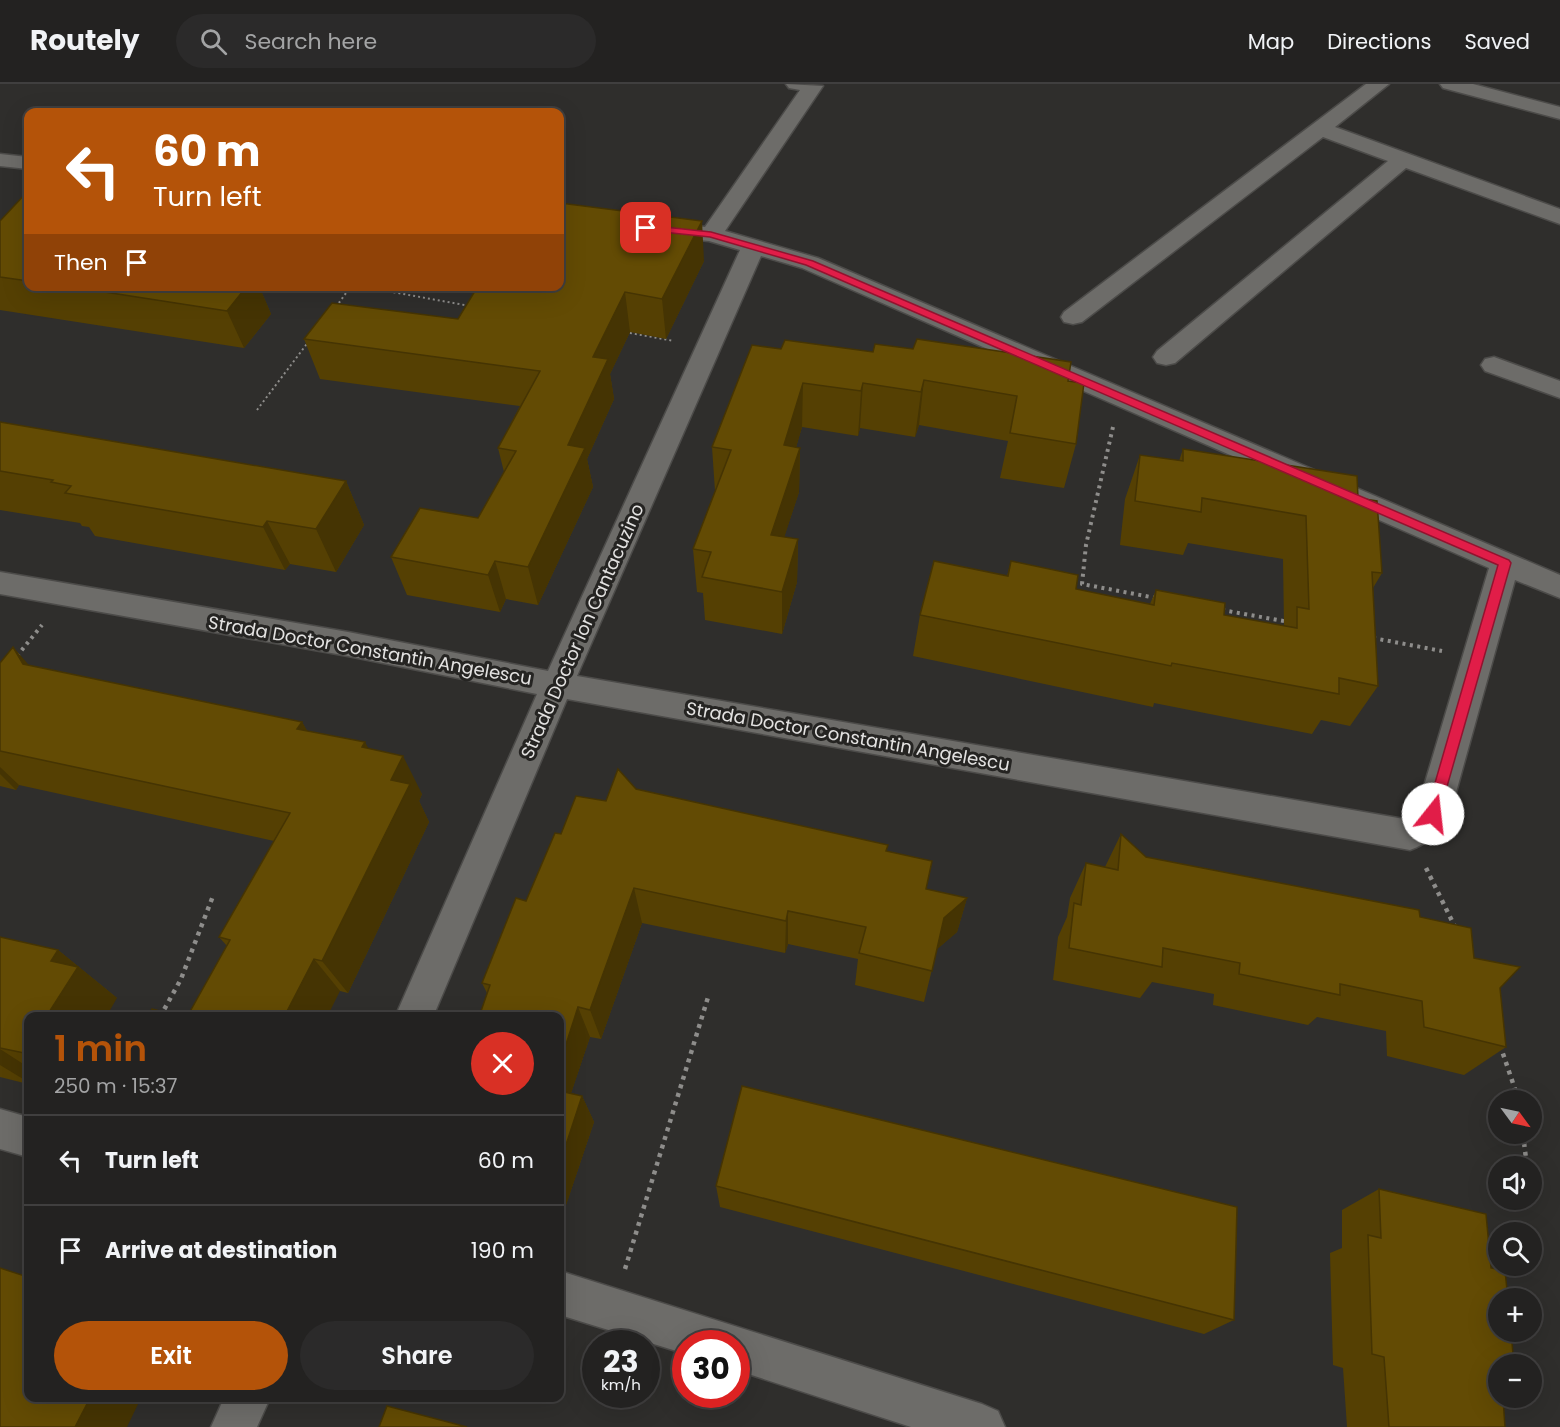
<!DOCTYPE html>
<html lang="en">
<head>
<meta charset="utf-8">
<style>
	body { margin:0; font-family:Poppins,sans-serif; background:#2b2a2a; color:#f1f3f6; height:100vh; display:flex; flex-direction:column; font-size:22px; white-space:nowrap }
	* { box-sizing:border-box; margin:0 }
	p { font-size:20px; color:#a3a4a5 }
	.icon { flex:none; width:33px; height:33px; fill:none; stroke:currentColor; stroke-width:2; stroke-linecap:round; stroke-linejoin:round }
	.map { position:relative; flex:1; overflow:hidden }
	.drawer { position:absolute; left:24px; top:928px; width:540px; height:390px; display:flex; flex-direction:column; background:#232221; border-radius:12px; box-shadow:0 6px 24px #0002,0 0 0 2px #403f3f }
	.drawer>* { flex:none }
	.top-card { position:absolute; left:24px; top:24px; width:540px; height:183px; border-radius:12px; box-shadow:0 6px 24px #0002,0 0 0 2px #403f3f; background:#b45309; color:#fff; overflow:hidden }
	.needle { width:39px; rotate:123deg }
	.fabs { position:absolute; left:1488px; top:1006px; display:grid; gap:12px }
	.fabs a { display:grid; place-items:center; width:54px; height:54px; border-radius:50%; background:#232221; box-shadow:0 6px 24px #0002,0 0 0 2px #403f3f; font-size:30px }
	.speed { position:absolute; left:582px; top:1246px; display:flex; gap:12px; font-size:30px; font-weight:700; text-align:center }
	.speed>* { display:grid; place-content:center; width:78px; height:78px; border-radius:50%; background:#232221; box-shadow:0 6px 24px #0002,0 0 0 2px #403f3f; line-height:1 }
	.speed small { font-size:15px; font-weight:400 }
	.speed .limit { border:9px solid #d22; background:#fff; color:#111 }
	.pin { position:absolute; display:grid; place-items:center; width:51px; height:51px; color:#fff; margin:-26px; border-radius:12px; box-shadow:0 3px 9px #0006 }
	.me { position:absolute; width:66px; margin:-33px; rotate:16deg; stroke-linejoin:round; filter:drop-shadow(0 0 4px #0008) }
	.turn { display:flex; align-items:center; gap:21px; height:126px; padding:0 30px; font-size:27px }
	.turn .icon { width:78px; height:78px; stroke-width:2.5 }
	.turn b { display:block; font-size:42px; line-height:51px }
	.then { display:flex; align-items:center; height:57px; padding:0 30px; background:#0003; gap:12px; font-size:22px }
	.round { display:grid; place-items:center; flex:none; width:63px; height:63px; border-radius:32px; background:#2b2a2a }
	.summary { display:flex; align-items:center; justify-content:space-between; height:102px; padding:0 30px }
	h1 { font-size:36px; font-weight:600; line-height:45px; color:#b45309 }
	.button { display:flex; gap:12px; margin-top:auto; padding:12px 30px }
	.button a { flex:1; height:69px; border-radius:36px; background:#b45309; color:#fff; font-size:24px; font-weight:600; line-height:69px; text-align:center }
	.button a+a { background:#2b2a2a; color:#f1f3f6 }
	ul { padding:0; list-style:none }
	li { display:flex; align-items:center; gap:18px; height:90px; padding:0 30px; border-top:2px solid #403f3f }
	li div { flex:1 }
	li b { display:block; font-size:22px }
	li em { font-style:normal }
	header { display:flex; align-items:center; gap:36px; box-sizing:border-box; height:84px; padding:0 30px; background:#232221; border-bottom:2px solid #403f3f }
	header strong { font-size:28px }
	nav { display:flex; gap:33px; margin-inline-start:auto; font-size:21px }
	.search { width:420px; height:54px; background:#2b2a2a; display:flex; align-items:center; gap:15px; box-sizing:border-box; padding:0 21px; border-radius:33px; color:#a3a4a5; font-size:22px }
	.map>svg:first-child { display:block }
</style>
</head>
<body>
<header>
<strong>Routely</strong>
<div class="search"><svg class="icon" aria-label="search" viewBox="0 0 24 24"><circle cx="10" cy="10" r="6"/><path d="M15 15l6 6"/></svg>Search here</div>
<nav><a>Map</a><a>Directions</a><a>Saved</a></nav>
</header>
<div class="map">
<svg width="1560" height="1343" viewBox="0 0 1560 1343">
	<rect width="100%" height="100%" fill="#2f2e2c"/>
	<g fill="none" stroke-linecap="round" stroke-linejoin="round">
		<defs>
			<path id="minor" d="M 786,0 L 823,2 L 725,147 L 818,174 L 1560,491 L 1560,514 L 1515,496 L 1450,730 C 1442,747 1427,760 1410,766 L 567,615 L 433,933 L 395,933 L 537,610 L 348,572 L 0,510 L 0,488 L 348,548 L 548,587 L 740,166 L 709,157 L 658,152 L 650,150 L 647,145 L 650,140 L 658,138 L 705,143 L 800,6 L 789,4 ZM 761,172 L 802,184 L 1489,484 L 1418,722 L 1404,735 L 577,592 Z
				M 1366,0 L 1389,0 L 1335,43 L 1560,125 L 1560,140 L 1406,84 L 1175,279 L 1166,281 L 1157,279 L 1153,273 L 1157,267 L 1388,77 L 1323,53 L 1082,238 L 1073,240 L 1064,238 L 1061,233 L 1064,228 Z
				M 1440,0 L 1473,0 L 1560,23 L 1560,35 L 1443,4 Z
				M 0,70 L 28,73 L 28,85 L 0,82 Z
				M 1494,273 L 1560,297 L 1560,314 L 1485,287 L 1481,281 L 1485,275 Z
				M 0,1025 L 28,1033 L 28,1073 L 0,1065 Z
				M 560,1187 L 982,1320 L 998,1327 L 1005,1343 L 911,1343 L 736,1286 L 736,1260 L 686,1260 L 686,1270 L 560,1231 Z
				M 224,1314 L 270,1314 L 257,1343 L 211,1343 Z"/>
		</defs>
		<use href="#minor" stroke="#4c4b49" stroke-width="3"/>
		<path stroke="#8e8d8b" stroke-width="2" stroke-dasharray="2 3" stroke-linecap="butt" d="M 359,202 L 470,222
			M 336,223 L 351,202
			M 625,248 L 674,257
			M 257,326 L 309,257"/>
		<path stroke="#8e8d8b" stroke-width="4" stroke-dasharray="3 4.5" stroke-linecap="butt" d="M 1113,343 L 1086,461 L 1082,500 L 1156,514
			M 1222,526 L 1289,538
			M 1373,554 L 1442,567
			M 17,572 L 42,541"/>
		<path stroke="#8e8d8b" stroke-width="4.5" stroke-dasharray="4 5" stroke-linecap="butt" d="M 1426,784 L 1456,845
			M 160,933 L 181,895 L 213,812
			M 1500,961 L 1519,1017
			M 1523,1050 L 1527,1083
			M 625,1185 L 709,910"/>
		<use href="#minor" fill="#6d6c69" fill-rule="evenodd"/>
	</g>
	<path fill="#554003" d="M 28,107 L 28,202 L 259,202 L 271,230 L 244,264 L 0,226 L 0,137 Z
		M 704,177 L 666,255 L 630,248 L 610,290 L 614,315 L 587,375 L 593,403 L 538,521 L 506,515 L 500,528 L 407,511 L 391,473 L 478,434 L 504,388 L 498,364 L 520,322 L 320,295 L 304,255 L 458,235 Z
		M 781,265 L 1068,297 L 1076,360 L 1064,404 L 1000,394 L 1008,357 L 919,341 L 915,353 L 860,344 L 858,352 L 802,343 L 796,363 L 800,364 L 799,408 L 784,453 L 798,455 L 797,498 L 782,550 L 705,536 L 703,509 L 697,508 L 693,465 L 715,407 L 712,363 Z
		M 0,338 L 346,397 L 364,441 L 336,488 L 290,480 L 285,486 L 95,452 L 89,443 L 82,442 L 80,439 L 0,426 Z
		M 1183,365 L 1358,414 L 1382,489 L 1373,504 L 1378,602 L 1350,642 L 1321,636 L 1312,650 L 1154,619 L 1153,623 L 913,572 L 920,531 L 1007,492 L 1011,477 L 1076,505 L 1150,520 L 1156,506 L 1224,531 L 1284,542 L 1283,475 L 1188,459 L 1183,471 L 1120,461 L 1125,415 L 1140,371 L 1179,377 Z
		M 13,563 L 28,581 L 302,638 L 307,647 L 368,664 L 422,710 L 419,717 L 429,738 L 348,909 L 340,907 L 227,862 L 219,853 L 274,757 L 19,701 L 16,706 L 0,702 L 0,579 Z
		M 636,705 L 887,767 L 926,805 L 967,814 L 957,848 L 937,865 L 924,918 L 855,901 L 858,875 L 788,860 L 785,869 L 642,839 L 601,955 L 590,953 L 571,1009 L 582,1012 L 594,1038 L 566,1121 L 560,1119 L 560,933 L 487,909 L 482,899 L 526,817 L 561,750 L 606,717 Z
		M 1121,750 L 1146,773 L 1420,833 L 1474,874 L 1500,904 L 1506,963 L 1464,991 L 1387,972 L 1386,947 L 1317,933 L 1308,941 L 1213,921 L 1214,910 L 1152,898 L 1140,914 L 1053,896 L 1058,853 L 1067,833 L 1070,814 L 1086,779 L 1105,783 Z
		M 0,853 L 58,866 L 117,914 L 28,933 L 28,1000 L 0,993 Z
		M 716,1102 L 1234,1236 L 1204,1250 L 720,1123 Z
		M 1379,1105 L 1498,1314 L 1505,1314 L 1503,1314 L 1505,1343 L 1347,1343 L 1343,1284 L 1333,1281 L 1330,1169 L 1342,1164 L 1342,1126 Z"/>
	<path fill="#453403" d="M 702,137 L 704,177 L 666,255 L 662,215 Z
		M 243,202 L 259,202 L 271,230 L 244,264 L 227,227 Z
		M 625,208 L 630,248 L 610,290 L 614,315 L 587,375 L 593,403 L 538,521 L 528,483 L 568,361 L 593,273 Z
		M 924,296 L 919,341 L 915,353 L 921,308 Z
		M 803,299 L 802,343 L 784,405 L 784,361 Z
		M 863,299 L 860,344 L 858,352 L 861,307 Z
		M 800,364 L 799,408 L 771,494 L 771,451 Z
		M 346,397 L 364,441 L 336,488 L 316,445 Z
		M 267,437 L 290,480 L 285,486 L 263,443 Z
		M 798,455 L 797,498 L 782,550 L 782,508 Z
		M 495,477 L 506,515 L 500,528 L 488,491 Z
		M 13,563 L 49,604 L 23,580 Z
		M 302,638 L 325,677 L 297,645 Z
		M 365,658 L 386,697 L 362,663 Z
		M 403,672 L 422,710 L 419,717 L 429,738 L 348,909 L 322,877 L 391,696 Z
		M 0,683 L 19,701 L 16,706 L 0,690 Z
		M 634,804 L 642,839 L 601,955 L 590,926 Z
		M 967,814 L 957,848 L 935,867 L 944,834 Z
		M 788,827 L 788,860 L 785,869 L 786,837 Z
		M 58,866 L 117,914 L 106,933 L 46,933 L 51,877 Z
		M 314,875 L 340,907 L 327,933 L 284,933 Z
		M 578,923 L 590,953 L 564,1030 L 560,1021 L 560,979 Z
		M 28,962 L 28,972 L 24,969 Z
		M 0,965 L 28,983 L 28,998 L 0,981 Z
		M 582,1012 L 594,1038 L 566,1121 L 560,1110 L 560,1079 Z
		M 90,1314 L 141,1314 L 127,1343 L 75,1343 Z"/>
	<path fill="#634b04" stroke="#453403" stroke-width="1.5" d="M 28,107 L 28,197 L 0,193 L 0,137 Z
		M 560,119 L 702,137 L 662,215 L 625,208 L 593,273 L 608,275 L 568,361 L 585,364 L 528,483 L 495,477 L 488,491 L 391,473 L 420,424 L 478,434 L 516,367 L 498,364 L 540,287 L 304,255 L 332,219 L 458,235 L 478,202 L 560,202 Z
		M 66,202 L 247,202 L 227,227 Z
		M 917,255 L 1071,278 L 1068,297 L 1084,299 L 1076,360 L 1010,349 L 1017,312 L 924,296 L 921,308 L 863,299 L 861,307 L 803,299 L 784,361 L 800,364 L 771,451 L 798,455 L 782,508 L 702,493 L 711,468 L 693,465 L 731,366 L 712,363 L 752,261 L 781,265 L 785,256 L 873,268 L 875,260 L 913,265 Z
		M 0,338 L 346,397 L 316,445 L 267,437 L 263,443 L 65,409 L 71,402 L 51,398 L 53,396 L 0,387 Z
		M 1183,365 L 1357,392 L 1358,414 L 1377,417 L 1382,489 L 1372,488 L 1378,602 L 1339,594 L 1339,610 L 1172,579 L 1171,582 L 920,531 L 934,477 L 1008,492 L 1011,477 L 1078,491 L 1076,505 L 1154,521 L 1156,506 L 1225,519 L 1224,531 L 1297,544 L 1297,523 L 1309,525 L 1306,432 L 1202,414 L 1201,428 L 1135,417 L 1140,371 L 1183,377 Z
		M 13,563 L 23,580 L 302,638 L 297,645 L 365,658 L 362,663 L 403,672 L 391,696 L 410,700 L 322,877 L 314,875 L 284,933 L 187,933 L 230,856 L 219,853 L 290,729 L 0,667 L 0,579 Z
		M 618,685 L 636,705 L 888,761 L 886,767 L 932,777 L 926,805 L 967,814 L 944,834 L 932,887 L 859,869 L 866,843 L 788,827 L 786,837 L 634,804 L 590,926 L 578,923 L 560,979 L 560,933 L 479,933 L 490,901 L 482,899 L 516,814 L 526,817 L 555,749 L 561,750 L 576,712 L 606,717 Z
		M 1121,750 L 1146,773 L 1419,826 L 1420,833 L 1471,844 L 1474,874 L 1520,883 L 1500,904 L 1506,963 L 1424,943 L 1422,917 L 1340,900 L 1340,911 L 1239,890 L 1240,879 L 1163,864 L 1162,883 L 1069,864 L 1074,819 L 1081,821 L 1086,779 L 1118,786 Z
		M 0,853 L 58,866 L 51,877 L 78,883 L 46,933 L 28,933 L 28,962 L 24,969 L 0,964 Z
		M 152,925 L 182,933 L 147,933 Z
		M 742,1002 L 1237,1123 L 1234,1236 L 716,1102 Z
		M 560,1007 L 582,1012 L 560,1079 Z
		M 1379,1105 L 1486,1130 L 1491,1184 L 1505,1187 L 1508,1215 L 1498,1215 L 1498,1248 L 1511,1248 L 1514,1281 L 1498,1281 L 1498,1314 L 1503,1314 L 1505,1343 L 1389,1343 L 1384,1273 L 1372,1270 L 1368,1151 L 1381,1154 Z
		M 0,1184 L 28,1193 L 28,1314 L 90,1314 L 75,1343 L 0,1343 Z
		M 387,1322 L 467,1343 L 379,1343 Z"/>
	<path fill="#e11d48" stroke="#92132f" stroke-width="1.5" d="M 646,141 L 711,148 L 813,177 L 1509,476 L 1511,479 L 1438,734 L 1433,736 L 1426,730 L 1498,481 L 806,181 L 710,153 L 643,146 L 641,144 Z"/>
	<g text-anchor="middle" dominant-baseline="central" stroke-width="6" stroke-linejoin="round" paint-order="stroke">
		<g font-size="18" fill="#e3e2e1" stroke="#252422">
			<text transform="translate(582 547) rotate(-66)">Strada Doctor Ion Cantacuzino</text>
			<text transform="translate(370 566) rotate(10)">Strada Doctor Constantin Angelescu</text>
			<text transform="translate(848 652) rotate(10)">Strada Doctor Constantin Angelescu</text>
		</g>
	</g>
</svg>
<div class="fabs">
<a><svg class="needle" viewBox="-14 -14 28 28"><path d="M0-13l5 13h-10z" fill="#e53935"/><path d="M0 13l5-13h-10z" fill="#a3a4a5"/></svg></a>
<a><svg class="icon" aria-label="sound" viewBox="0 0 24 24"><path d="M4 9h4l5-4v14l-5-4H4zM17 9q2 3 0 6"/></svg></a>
<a><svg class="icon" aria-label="search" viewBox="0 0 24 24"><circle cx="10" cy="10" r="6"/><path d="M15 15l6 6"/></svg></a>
<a>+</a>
<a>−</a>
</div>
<div class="speed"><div>23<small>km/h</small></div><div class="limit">30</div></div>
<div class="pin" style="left:646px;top:144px;background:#d93025"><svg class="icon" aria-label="arrive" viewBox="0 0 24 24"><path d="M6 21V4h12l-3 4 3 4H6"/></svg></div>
<svg class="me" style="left:1433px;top:730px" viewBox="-20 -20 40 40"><circle r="19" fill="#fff"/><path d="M0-13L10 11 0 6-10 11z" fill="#e11d48"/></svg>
<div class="top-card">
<div class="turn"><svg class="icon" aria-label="left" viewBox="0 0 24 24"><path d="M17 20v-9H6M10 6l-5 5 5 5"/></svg><div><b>60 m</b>Turn left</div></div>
<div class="then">Then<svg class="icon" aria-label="arrive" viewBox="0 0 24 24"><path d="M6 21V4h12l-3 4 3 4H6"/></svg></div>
</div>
<section class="drawer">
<div class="summary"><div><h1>1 min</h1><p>250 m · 15:37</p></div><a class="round" style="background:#d93025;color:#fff"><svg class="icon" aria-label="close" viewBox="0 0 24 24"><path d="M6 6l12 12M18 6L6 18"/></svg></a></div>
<ul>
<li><svg class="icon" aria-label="left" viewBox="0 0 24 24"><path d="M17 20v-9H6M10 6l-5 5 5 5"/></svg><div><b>Turn left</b></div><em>60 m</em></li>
<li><svg class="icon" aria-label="arrive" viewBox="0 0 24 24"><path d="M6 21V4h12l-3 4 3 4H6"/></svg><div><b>Arrive at destination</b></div><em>190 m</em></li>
</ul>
<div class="button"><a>Exit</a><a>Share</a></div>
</section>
</div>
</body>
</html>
